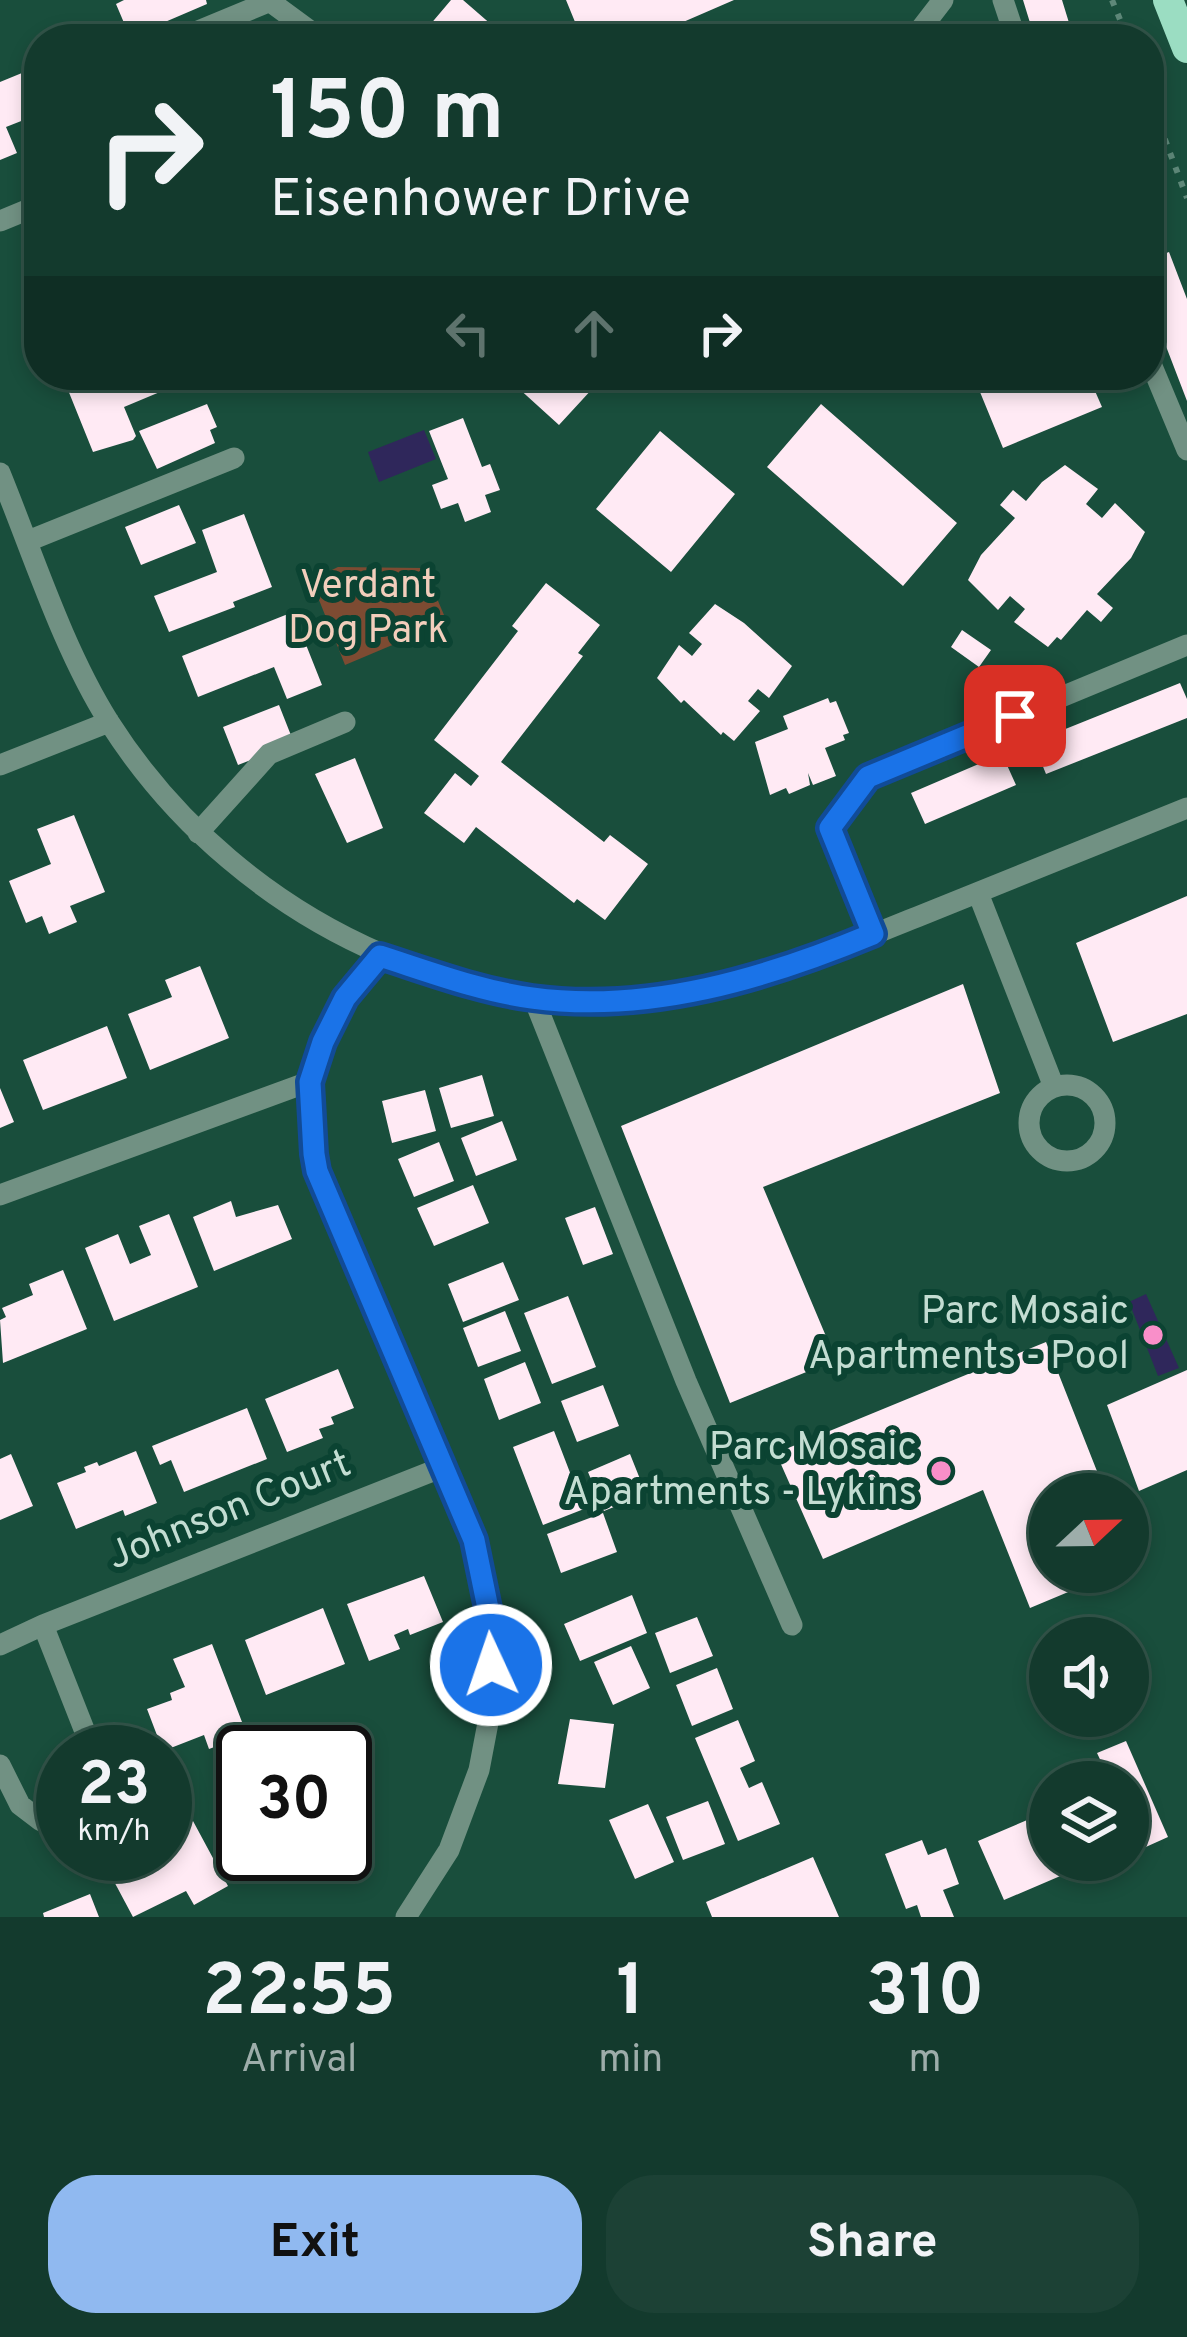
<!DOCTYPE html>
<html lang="en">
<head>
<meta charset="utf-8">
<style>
	body { margin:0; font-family:Overpass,sans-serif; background:#1c4135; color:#f1f3f6; height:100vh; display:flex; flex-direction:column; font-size:45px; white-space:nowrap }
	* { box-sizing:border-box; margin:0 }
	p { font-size:39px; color:#9dadaa }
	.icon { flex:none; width:66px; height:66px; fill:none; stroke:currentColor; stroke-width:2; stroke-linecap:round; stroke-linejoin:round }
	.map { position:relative; height:1917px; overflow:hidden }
	.side { display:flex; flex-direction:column; background:#133a2d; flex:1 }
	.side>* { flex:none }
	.hud { position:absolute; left:24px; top:24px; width:1140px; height:366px; border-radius:48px; box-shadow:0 6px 18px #0003,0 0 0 3px #325449; background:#133a2d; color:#f1f3f6; overflow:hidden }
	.needle { width:78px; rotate:68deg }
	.fabs { position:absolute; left:1029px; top:1473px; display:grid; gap:24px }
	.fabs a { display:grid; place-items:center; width:120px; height:120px; border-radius:50%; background:#133a2d; box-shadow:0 6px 18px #0003,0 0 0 3px #325449; font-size:60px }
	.speed { position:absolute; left:36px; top:1725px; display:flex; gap:24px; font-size:60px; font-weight:700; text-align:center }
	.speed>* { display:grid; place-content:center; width:156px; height:156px; border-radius:50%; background:#133a2d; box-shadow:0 6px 18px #0003,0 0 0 3px #325449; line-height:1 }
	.speed small { font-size:30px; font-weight:400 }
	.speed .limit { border:6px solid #111; border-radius:18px; background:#fff; color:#111 }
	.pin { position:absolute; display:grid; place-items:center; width:102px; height:102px; color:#fff; margin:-51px; border-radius:24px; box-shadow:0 6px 18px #0006 }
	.me { position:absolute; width:132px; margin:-66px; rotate:357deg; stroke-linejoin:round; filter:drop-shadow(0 0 9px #0008) }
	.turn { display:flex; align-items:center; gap:42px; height:252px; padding:0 48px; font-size:54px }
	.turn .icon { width:156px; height:156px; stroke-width:2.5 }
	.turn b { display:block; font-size:84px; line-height:102px }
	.lanes { display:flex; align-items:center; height:114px; padding:0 48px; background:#0003; justify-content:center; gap:60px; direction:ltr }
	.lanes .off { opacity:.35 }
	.eta { display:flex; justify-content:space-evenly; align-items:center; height:204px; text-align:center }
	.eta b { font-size:72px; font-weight:700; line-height:84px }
	.cta { display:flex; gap:24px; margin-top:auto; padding:24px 48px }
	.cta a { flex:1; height:138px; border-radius:48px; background:#90b9f0; color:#111; font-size:48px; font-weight:700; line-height:138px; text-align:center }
	.cta a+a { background:#1c4135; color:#f1f3f6 }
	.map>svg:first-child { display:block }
</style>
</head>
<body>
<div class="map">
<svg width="1187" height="1917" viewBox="0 0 1187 1917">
	<rect width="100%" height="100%" fill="#194e3c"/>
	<path fill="#7d4b32" d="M 338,567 L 424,568 L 447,622 L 345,665 L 311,580 Z"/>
	<path fill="#2f275b" d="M 424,430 L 436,459 L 379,482 L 368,452 Z
		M 1146,1294 L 1179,1368 L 1158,1376 L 1129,1302 Z"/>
	<path fill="#ffeaf4" d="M 124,0 L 206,0 L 207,4 L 130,37 L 116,4 Z
		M 451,0 L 463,0 L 508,39 L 418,39 Z
		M 566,0 L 734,0 L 644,39 L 582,39 Z
		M 1023,0 L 1062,0 L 1074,39 L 1035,39 Z
		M 800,25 L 805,39 L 762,39 L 762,38 Z
		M 39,66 L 39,114 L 6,127 L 17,153 L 0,160 L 0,82 Z
		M 39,147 L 39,194 L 23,153 Z
		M 1149,205 L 1163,232 L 1149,239 Z
		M 1169,252 L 1187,299 L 1187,401 L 1149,302 L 1149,260 Z
		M 103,375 L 187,375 L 177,379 L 179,384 L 124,407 L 136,436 L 133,440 L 93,452 L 68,390 Z
		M 504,375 L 605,375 L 559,425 Z
		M 973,375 L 1088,375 L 1102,407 L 1003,448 Z
		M 207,404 L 217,427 L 210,430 L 215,443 L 157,469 L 139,431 Z
		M 821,404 L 957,523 L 903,586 L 767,467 Z
		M 463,418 L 482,467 L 490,464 L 500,490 L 485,495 L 491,512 L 465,522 L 458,503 L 441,509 L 432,485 L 448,479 L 429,431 Z
		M 660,431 L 735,494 L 671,572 L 596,509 Z
		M 1065,465 L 1098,489 L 1086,504 L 1102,518 L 1115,503 L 1145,532 L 1131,558 L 1097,594 L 1113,608 L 1101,622 L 1087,610 L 1061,640 L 1057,637 L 1048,647 L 1014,622 L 1025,609 L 1010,596 L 998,610 L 968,580 L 981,555 L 1015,518 L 1000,505 L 1013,490 L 1026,501 L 1042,482 Z
		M 179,505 L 196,543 L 141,565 L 125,527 Z
		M 244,514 L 272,587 L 233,602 L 235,607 L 169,632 L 154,596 L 217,572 L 202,530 Z
		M 546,583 L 600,625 L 578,653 L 583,656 L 501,762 L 604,842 L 610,835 L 648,864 L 605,920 L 577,899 L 574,903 L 476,827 L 464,843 L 424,813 L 455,773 L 471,786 L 479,776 L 434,740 L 518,631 L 512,626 Z
		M 715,604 L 744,623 L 792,666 L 769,698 L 758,689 L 748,701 L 760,711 L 734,741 L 723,732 L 721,735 L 684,700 L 681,703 L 657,678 L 679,645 L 692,656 L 702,644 L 689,633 Z
		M 293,612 L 322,685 L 287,699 L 274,667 L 198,697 L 182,656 Z
		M 962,630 L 991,650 L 979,667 L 951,647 Z
		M 1180,683 L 1187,699 L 1187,718 L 1046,774 L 1033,742 Z
		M 828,698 L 830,703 L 836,701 L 849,733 L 843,735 L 845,740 L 825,748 L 836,776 L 813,785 L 808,773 L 810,785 L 789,794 L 786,788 L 770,795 L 755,742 L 788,729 L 783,716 Z
		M 279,705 L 294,743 L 238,765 L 223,727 Z
		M 1002,754 L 1016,785 L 925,824 L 911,793 Z
		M 355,758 L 383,828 L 347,843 L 315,774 Z
		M 74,815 L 105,892 L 70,906 L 77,922 L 49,934 L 42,916 L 26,923 L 9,881 L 51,864 L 37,829 Z
		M 1187,896 L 1187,1014 L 1113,1042 L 1076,943 Z
		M 200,966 L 229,1038 L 150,1070 L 128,1014 L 172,997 L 165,980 Z
		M 963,984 L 1000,1093 L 763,1187 L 836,1360 L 730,1403 L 621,1126 Z
		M 107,1026 L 127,1078 L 43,1110 L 23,1060 Z
		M 482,1075 L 494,1116 L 451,1128 L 439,1088 Z
		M 0,1088 L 14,1122 L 0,1128 Z
		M 425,1090 L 436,1131 L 392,1143 L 382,1101 Z
		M 502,1121 L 517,1160 L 476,1176 L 461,1138 Z
		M 439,1142 L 454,1181 L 414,1197 L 398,1159 Z
		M 473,1185 L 489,1223 L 434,1246 L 417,1208 Z
		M 231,1201 L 236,1217 L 278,1205 L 292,1239 L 214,1271 L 193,1217 Z
		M 595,1207 L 613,1254 L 583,1265 L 565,1218 Z
		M 169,1214 L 198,1287 L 114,1321 L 85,1248 L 118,1234 L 130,1264 L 151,1255 L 139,1226 Z
		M 503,1262 L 519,1300 L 463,1322 L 448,1284 Z
		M 63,1270 L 87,1329 L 3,1363 L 0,1320 L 6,1317 L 2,1308 L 33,1295 L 29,1284 Z
		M 568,1296 L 596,1367 L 552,1384 L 524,1313 Z
		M 505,1311 L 521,1351 L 478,1367 L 463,1328 Z
		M 1046,1342 L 1106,1494 L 1050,1494 L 1050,1572 L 1116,1572 L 1030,1608 L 983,1490 L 823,1559 L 776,1453 Z
		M 525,1362 L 541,1403 L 499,1420 L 484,1379 Z
		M 338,1369 L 354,1408 L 331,1417 L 334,1424 L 319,1429 L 323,1438 L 287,1452 L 265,1399 Z
		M 1187,1370 L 1187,1470 L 1139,1491 L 1107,1405 Z
		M 603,1385 L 619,1426 L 577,1442 L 561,1401 Z
		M 247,1408 L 267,1459 L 184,1492 L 171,1460 L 160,1465 L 152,1446 Z
		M 554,1431 L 584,1509 L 543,1525 L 513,1447 Z
		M 136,1451 L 157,1503 L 125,1516 L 123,1510 L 76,1529 L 57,1483 L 86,1472 L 84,1467 L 97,1462 L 99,1466 Z
		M 11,1454 L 33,1506 L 0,1520 L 0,1459 Z
		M 630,1454 L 646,1494 L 604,1511 L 588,1472 Z
		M 603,1513 L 617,1552 L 561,1573 L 547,1534 Z
		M 424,1576 L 443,1622 L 410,1635 L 408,1629 L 394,1635 L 400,1649 L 369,1661 L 347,1604 Z
		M 632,1595 L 647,1633 L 580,1661 L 564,1624 Z
		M 323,1608 L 345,1664 L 266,1695 L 245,1640 Z
		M 697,1617 L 713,1656 L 670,1673 L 655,1633 Z
		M 212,1644 L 247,1735 L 209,1749 L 204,1735 L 163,1751 L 147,1709 L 172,1700 L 170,1693 L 185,1687 L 173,1659 Z
		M 631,1646 L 650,1688 L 613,1705 L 594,1662 Z
		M 717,1668 L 733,1709 L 692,1726 L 676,1685 Z
		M 570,1719 L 614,1724 L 605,1788 L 558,1784 Z
		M 738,1720 L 755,1761 L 740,1768 L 749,1788 L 762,1782 L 780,1824 L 738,1841 L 695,1738 Z
		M 1126,1741 L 1168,1837 L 1128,1855 L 1128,1782 L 1084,1782 L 1106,1772 L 1097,1753 Z
		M 708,1801 L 725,1844 L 683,1860 L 666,1817 Z
		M 648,1804 L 674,1862 L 635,1879 L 609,1820 Z
		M 1046,1812 L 1050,1821 L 1050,1860 L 1067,1860 L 1072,1871 L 1004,1900 L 978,1841 Z
		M 193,1821 L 228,1886 L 194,1905 L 186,1891 L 133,1917 L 109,1872 L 140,1854 L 143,1860 L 165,1854 L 165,1836 Z
		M 922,1840 L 928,1855 L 946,1848 L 959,1884 L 943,1890 L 954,1917 L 921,1917 L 917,1905 L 906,1909 L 885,1854 Z
		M 813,1857 L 839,1917 L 712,1917 L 706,1902 Z
		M 90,1894 L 99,1917 L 44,1917 L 43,1913 Z"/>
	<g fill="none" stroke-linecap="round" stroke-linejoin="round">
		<path stroke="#5e8879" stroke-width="6" stroke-dasharray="6 9" stroke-linecap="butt" d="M 1112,0 L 1128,39
			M 1149,97 L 1187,198"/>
		<path stroke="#719183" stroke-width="21" d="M 268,0 L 321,39
			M 1003,0 L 1016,39
			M 179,39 L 273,0
			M 913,39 L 943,0
			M 0,221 L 39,205
			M 1149,359 L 1187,450
			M 0,473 C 33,554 63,649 109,722 C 241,929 496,1047 738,983 C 799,967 858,940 917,917 C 1007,881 1097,845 1187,808
			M 28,541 L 234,458
			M 0,765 L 109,722
			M 198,833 L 269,754 L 345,722
			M 978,893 L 1054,1087
			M 873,934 L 830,828 L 868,777 L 1187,645
			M 381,956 L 345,998 L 323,1042 L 311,1081 L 314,1154 L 474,1540 L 491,1623 L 491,1707 L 479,1770 L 449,1850 L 406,1917
			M 534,999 L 686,1381 L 792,1625
			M1029 1123a38 38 0 1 1 76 0a38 38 0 1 1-76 0Z
			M 0,1195 L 311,1081
			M 43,1625 L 443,1467
			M 0,1645 L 43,1625 L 93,1752
			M 0,1765 L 20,1805 L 41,1821 L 63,1819"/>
		<path stroke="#9bddc2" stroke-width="30" d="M 1168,0 L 1187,48"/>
	</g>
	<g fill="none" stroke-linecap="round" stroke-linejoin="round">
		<defs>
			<path id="route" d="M 491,1665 L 491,1623 L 474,1540 L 317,1171 L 314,1154 L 310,1082 L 323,1042 L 345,998 L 380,956 C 430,972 480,991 532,998 C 649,1014 767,978 873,934 L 830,828 L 868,777 L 1015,716"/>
		</defs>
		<use href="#route" stroke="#114b97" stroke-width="30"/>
		<use href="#route" stroke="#1a73e8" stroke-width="21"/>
	</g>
	<g fill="#f98fc9" stroke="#0b4332" stroke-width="4.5">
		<circle cx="1153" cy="1335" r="12"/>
		<circle cx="941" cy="1471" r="12"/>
	</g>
	<g text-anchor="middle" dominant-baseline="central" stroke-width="12" stroke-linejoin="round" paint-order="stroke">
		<g font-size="39" fill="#f2cebc" stroke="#0b4332">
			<text x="368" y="587">Verdant<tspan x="368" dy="45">Dog Park</tspan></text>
		</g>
		<g font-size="39" fill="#c3ddd2" stroke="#0b4332" text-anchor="end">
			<text x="1129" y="1313">Parc Mosaic<tspan x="1129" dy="45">Apartments - Pool</tspan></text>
			<text x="917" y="1449">Parc Mosaic<tspan x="917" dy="45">Apartments - Lykins</tspan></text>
		</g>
		<g font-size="39" fill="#c3ddd2" stroke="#0b4332">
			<text transform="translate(230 1512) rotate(-22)">Johnson Court</text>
		</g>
	</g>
</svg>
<div class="fabs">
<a><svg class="needle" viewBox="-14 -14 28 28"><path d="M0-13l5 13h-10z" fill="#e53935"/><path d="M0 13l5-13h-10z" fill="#9dadaa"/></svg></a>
<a><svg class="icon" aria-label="sound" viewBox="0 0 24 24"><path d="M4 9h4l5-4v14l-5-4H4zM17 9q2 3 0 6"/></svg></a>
<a><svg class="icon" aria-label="layers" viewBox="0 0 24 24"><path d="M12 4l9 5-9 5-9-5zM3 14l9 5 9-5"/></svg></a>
</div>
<div class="speed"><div>23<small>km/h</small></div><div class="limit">30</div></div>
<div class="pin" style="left:1015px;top:716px;background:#d93025"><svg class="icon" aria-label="arrive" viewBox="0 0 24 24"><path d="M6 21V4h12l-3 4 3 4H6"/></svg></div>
<svg class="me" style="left:491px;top:1665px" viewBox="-20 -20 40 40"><circle r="17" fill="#1a73e8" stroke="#fff" stroke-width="3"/><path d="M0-11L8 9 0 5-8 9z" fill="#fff"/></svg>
<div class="hud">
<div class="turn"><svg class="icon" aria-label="right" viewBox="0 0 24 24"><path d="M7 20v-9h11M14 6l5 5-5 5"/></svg><div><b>150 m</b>Eisenhower Drive</div></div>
<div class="lanes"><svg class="icon off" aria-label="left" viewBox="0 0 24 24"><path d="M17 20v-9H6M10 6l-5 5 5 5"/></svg><svg class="icon off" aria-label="ahead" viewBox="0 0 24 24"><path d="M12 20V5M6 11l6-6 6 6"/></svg><svg class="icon" aria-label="right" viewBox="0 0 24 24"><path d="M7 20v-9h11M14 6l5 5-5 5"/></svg></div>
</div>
</div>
<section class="side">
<div class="eta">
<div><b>22:55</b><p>Arrival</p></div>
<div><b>1</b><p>min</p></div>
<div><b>310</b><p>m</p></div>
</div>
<div class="cta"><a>Exit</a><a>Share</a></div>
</section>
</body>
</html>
